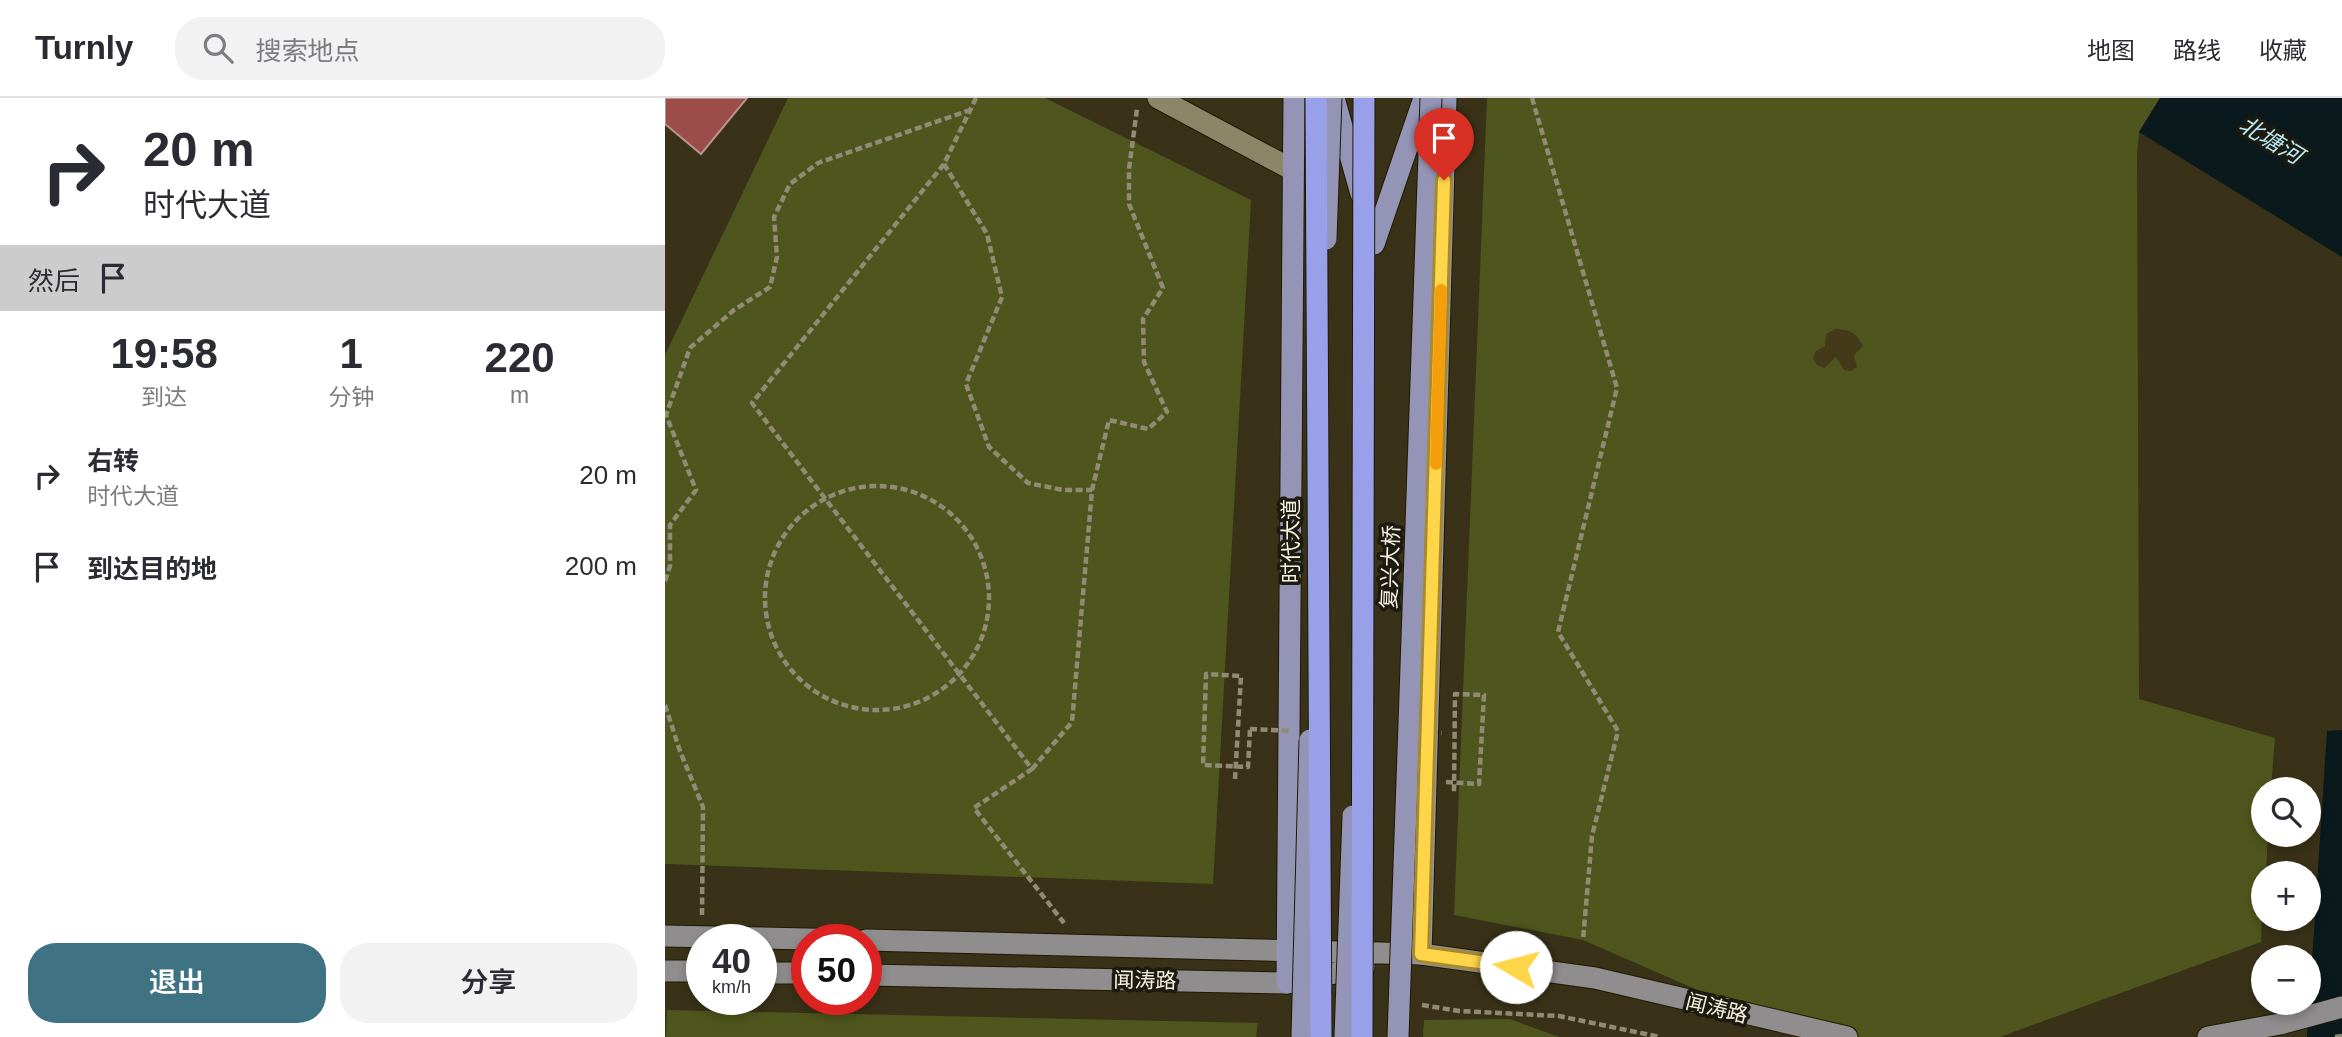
<!DOCTYPE html>
<html lang="zh">
<head>
<meta charset="utf-8">
<style>
	body { margin:0; font-family:Arial,"Noto Sans SC",sans-serif; background:#f2f2f3; color:#2b2b33; height:100vh; display:flex; flex-direction:column; font-size:26px; white-space:nowrap }
	* { box-sizing:border-box; margin:0 }
	p { font-size:23px; color:#7c7c81 }
	.icon { flex:none; width:38px; height:38px; fill:none; stroke:currentColor; stroke-width:2; stroke-linecap:round; stroke-linejoin:round }
	.map { position:relative; flex:1; overflow:hidden }
	.details { display:flex; flex-direction:column; background:#fff; width:665px }
	.details>* { flex:none }
	.banner { background:#fff; color:#2b2b33; overflow:hidden }
	.buttons { position:absolute; left:1586px; top:679px; display:grid; gap:14px }
	.buttons a { display:grid; place-items:center; width:70px; height:70px; border-radius:50%; background:#fff; box-shadow:0 4px 10px #0003; font-size:35px }
	.speed { position:absolute; left:21px; top:826px; display:flex; gap:14px; font-size:35px; font-weight:700; text-align:center }
	.speed>* { display:grid; place-content:center; width:91px; height:91px; border-radius:50%; background:#fff; box-shadow:0 4px 10px #0003; line-height:1 }
	.speed small { font-size:18px; font-weight:400 }
	.speed .limit { border:10px solid #d22; background:#fff; color:#111 }
	.pin { position:absolute; display:grid; place-items:center; width:60px; height:60px; color:#fff; margin:-72px -30px; border-radius:50% 50% 50% 0; rotate:-45deg; box-shadow:0 0 7px #0007 }
	.pin .icon { rotate:45deg }
	.me { position:absolute; width:77px; margin:-38px; rotate:278deg; stroke-linejoin:round; filter:drop-shadow(0 0 5px #0008) }
	.turn { display:flex; align-items:center; gap:24px; height:147px; padding:0 28px; font-size:32px }
	.turn .icon { width:91px; height:91px; stroke-width:2.5 }
	.turn b { display:block; font-size:49px; line-height:60px }
	.then { display:flex; align-items:center; height:66px; padding:0 28px; background:#0003; gap:14px; font-size:26px }
	.eta { display:flex; justify-content:space-evenly; align-items:center; height:119px; text-align:center }
	.eta b { font-size:42px; font-weight:600; line-height:49px }
	.primary-button { display:flex; gap:14px; margin-top:auto; padding:14px 28px }
	.primary-button a { flex:1; height:80px; border-radius:28px; background:#3f7282; color:#fff; font-size:28px; font-weight:600; line-height:80px; text-align:center }
	.primary-button a+a { background:#f2f2f3; color:#2b2b33 }
	ul { padding:0; list-style:none }
	li { display:flex; align-items:center; gap:21px; height:91px; padding:0 28px }
	li div { flex:1 }
	li b { display:block; font-size:26px }
	li em { font-style:normal }
	header { display:flex; align-items:center; gap:42px; box-sizing:border-box; height:98px; padding:0 35px; background:#fff; border-bottom:2px solid #e1e1e2 }
	header strong { font-size:33px }
	nav { display:flex; gap:38px; margin-inline-start:auto; font-size:24px }
	.search { width:490px; height:63px; background:#f2f2f3; display:flex; align-items:center; gap:18px; box-sizing:border-box; padding:0 24px; border-radius:28px; color:#7c7c81; font-size:26px }
	main { display:flex; flex:1; min-height:0 }
	.map>svg:first-child { display:block }
</style>
</head>
<body>
<header>
<strong>Turnly</strong>
<div class="search"><svg class="icon" aria-label="search" viewBox="0 0 24 24"><circle cx="10" cy="10" r="6"/><path d="M15 15l6 6"/></svg>搜索地点</div>
<nav><a>地图</a><a>路线</a><a>收藏</a></nav>
</header>
<main>
<section class="details">
<div class="banner">
<div class="turn"><svg class="icon" aria-label="right" viewBox="0 0 24 24"><path d="M7 20v-9h11M14 6l5 5-5 5"/></svg><div><b>20 m</b>时代大道</div></div>
<div class="then">然后<svg class="icon" aria-label="arrive" viewBox="0 0 24 24"><path d="M6 21V4h12l-3 4 3 4H6"/></svg></div>
</div>
<div class="eta">
<div><b>19:58</b><p>到达</p></div>
<div><b>1</b><p>分钟</p></div>
<div><b>220</b><p>m</p></div>
</div>
<ul>
<li><svg class="icon" aria-label="right" viewBox="0 0 24 24"><path d="M7 20v-9h11M14 6l5 5-5 5"/></svg><div><b>右转</b><p>时代大道</p></div><em>20 m</em></li>
<li><svg class="icon" aria-label="arrive" viewBox="0 0 24 24"><path d="M6 21V4h12l-3 4 3 4H6"/></svg><div><b>到达目的地</b></div><em>200 m</em></li>
</ul>
<div class="primary-button"><a>退出</a><a>分享</a></div>
</section>
<div class="map">
<svg width="1677" height="939" viewBox="0 0 1677 939">
	<rect width="100%" height="100%" fill="#393218"/>
	<path fill="#4e561d" d="M 123,0 L 380,0 L 586,102 L 548,786 L 0,766 L 0,257 Z
		M 822,0 L 1495,0 L 1474,34 L 1472,57 L 1474,601 L 1610,640 L 1606,691 L 1598,691 L 1598,737 L 1603,737 L 1601,775 L 1598,775 L 1596,844 L 1335,939 L 1140,939 L 918,842 L 789,817 Z
		M 2,912 L 593,925 L 591,939 L 1,939 Z
		M 845,921 L 894,939 L 758,939 L 759,922 Z"/>
	<path fill="#423a19" d="M 1170,231 C 1186,232 1191,234 1198,248 L 1189,257 L 1192,269 L 1187,273 L 1179,272 L 1171,259 L 1159,270 L 1152,267 L 1148,260 L 1150,254 L 1160,248 L 1161,236 Z"/>
	<path fill="#0a191c" d="M 1495,0 L 1677,0 L 1677,159 L 1474,34 Z
		M 1677,632 L 1677,939 L 1642,939 L 1662,633 Z"/>
	<path fill="#9c4c49" stroke="#b69491" stroke-width="2" d="M 0,0 L 82,0 L 36,56 L 0,26 Z"/>
	<g fill="none" stroke-linecap="round" stroke-linejoin="round">
		<defs>
			<path id="street" d="M 493,0 L 628,72"/>
			<path id="secondary" d="M 0,838 L 188,842
				M 201,842 L 756,856 L 930,880 L 1182,939
				M 0,873 L 37,873
				M 96,875 L 142,875
				M 201,877 L 622,885 L 699,869
				M 1543,939 L 1615,926 L 1677,909"/>
			<path id="primary" d="M 669,0 L 696,96
				M 709,146 L 759,0
				M 756,856 L 781,0
				M 622,885 L 629,0"/>
		</defs>
		<use href="#street" stroke="#201a01" stroke-width="23"/>
		<use href="#secondary" stroke="#201a01" stroke-width="23"/>
		<use href="#primary" stroke="#201a01" stroke-width="23"/>
		<path stroke="#918b76" stroke-width="4.5" stroke-dasharray="7 3.5" stroke-linecap="butt" d="M 311,0 L 279,66 L 87,305 L 367,671 L 309,710 L 399,825
			M 867,0 L 952,290 L 893,534 L 953,633 L 927,738 L 918,842
			M 279,66 L 322,136 L 337,199 L 301,286 L 324,349 L 363,385 L 398,392 L 427,392
			M100 500a112 112 0 1 1 224 0a112 112 0 1 1-224 0Z
			M 0,483 L 5,468 L 5,427 L 31,392 L 1,317 L 25,250 L 69,212 L 105,189 L 112,159 L 109,119 L 125,86 L 153,65 L 305,12
			M 0,607 L 15,653 L 38,709 L 37,817
			M 367,671 L 407,624 L 427,392 L 444,322 L 483,331 L 502,314 L 479,264 L 478,221 L 498,190 L 464,106 L 464,71 L 472,11
			M 570,681 L 576,578 L 541,576 L 538,667 L 583,669 L 585,631
			M 781,684 L 814,686 L 819,597 L 790,596 L 789,696
			M 757,907 L 794,913 L 894,918 L 995,939
			M 1670,939 L 1677,938"/>
		<use href="#street" stroke="#8c8568" stroke-width="21"/>
		<use href="#secondary" stroke="#908d8f" stroke-width="21"/>
		<use href="#primary" stroke="#9495b6" stroke-width="21"/>
		<defs>
			<path id="primary-bridge" d="M 661,141 L 666,0
				M 637,939 L 645,642
				M 680,939 L 688,718
				M 733,939 L 766,0"/>
			<path id="highway-bridge" d="M 651,0 L 656,939
				M 697,939 L 699,0"/>
		</defs>
		<use href="#primary-bridge" stroke="#201a01" stroke-width="23" stroke-linecap="butt"/>
		<use href="#highway-bridge" stroke="#201a01" stroke-width="23" stroke-linecap="butt"/>
		<path stroke="#918b76" stroke-width="4.5" stroke-dasharray="7 3.5" stroke-linecap="butt" d="M 585,631 L 627,633
			M 766,635 L 777,635"/>
		<use href="#primary-bridge" stroke="#9495b6" stroke-width="21"/>
		<use href="#highway-bridge" stroke="#99a0ea" stroke-width="21"/>
	</g>
	<g fill="none" stroke-linecap="round" stroke-linejoin="round">
		<defs>
			<path id="route" d="M 779,82 L 756,856 L 851,869"/>
		</defs>
		<use href="#route" stroke="#a68a30" stroke-width="18"/>
		<use href="#route" stroke="#ffd54a" stroke-width="12"/>
		<path stroke="#f59e0b" stroke-width="12" d="M 771,366 L 776,192"/>
	</g>
	<g text-anchor="middle" dominant-baseline="central" stroke-width="7" stroke-linejoin="round" paint-order="stroke">
		<g font-size="21" fill="#f6f2e2" stroke="#1d1a0f">
			<text transform="translate(625 443) rotate(-90)">时代大道</text>
			<text transform="translate(725 469) rotate(-88)">复兴大桥</text>
			<text transform="translate(480 882) rotate(1)">闻涛路</text>
			<text transform="translate(1052 910) rotate(14)">闻涛路</text>
		</g>
		<g font-size="23" font-style="italic" fill="#b6e9f5" stroke="#1d1a0f">
			<text transform="translate(1606 42) rotate(31)">北塘河</text>
		</g>
	</g>
</svg>
<div class="buttons">
<a><svg class="icon" aria-label="search" viewBox="0 0 24 24"><circle cx="10" cy="10" r="6"/><path d="M15 15l6 6"/></svg></a>
<a>+</a>
<a>−</a>
</div>
<div class="speed"><div>40<small>km/h</small></div><div class="limit">50</div></div>
<div class="pin" style="left:779px;top:82px;background:#d93025"><svg class="icon" aria-label="arrive" viewBox="0 0 24 24"><path d="M6 21V4h12l-3 4 3 4H6"/></svg></div>
<svg class="me" style="left:851px;top:869px" viewBox="-20 -20 40 40"><circle r="19" fill="#fff"/><path d="M0-13L10 11 0 6-10 11z" fill="#ffd54a"/></svg>
</div>
</main>
</body>
</html>
